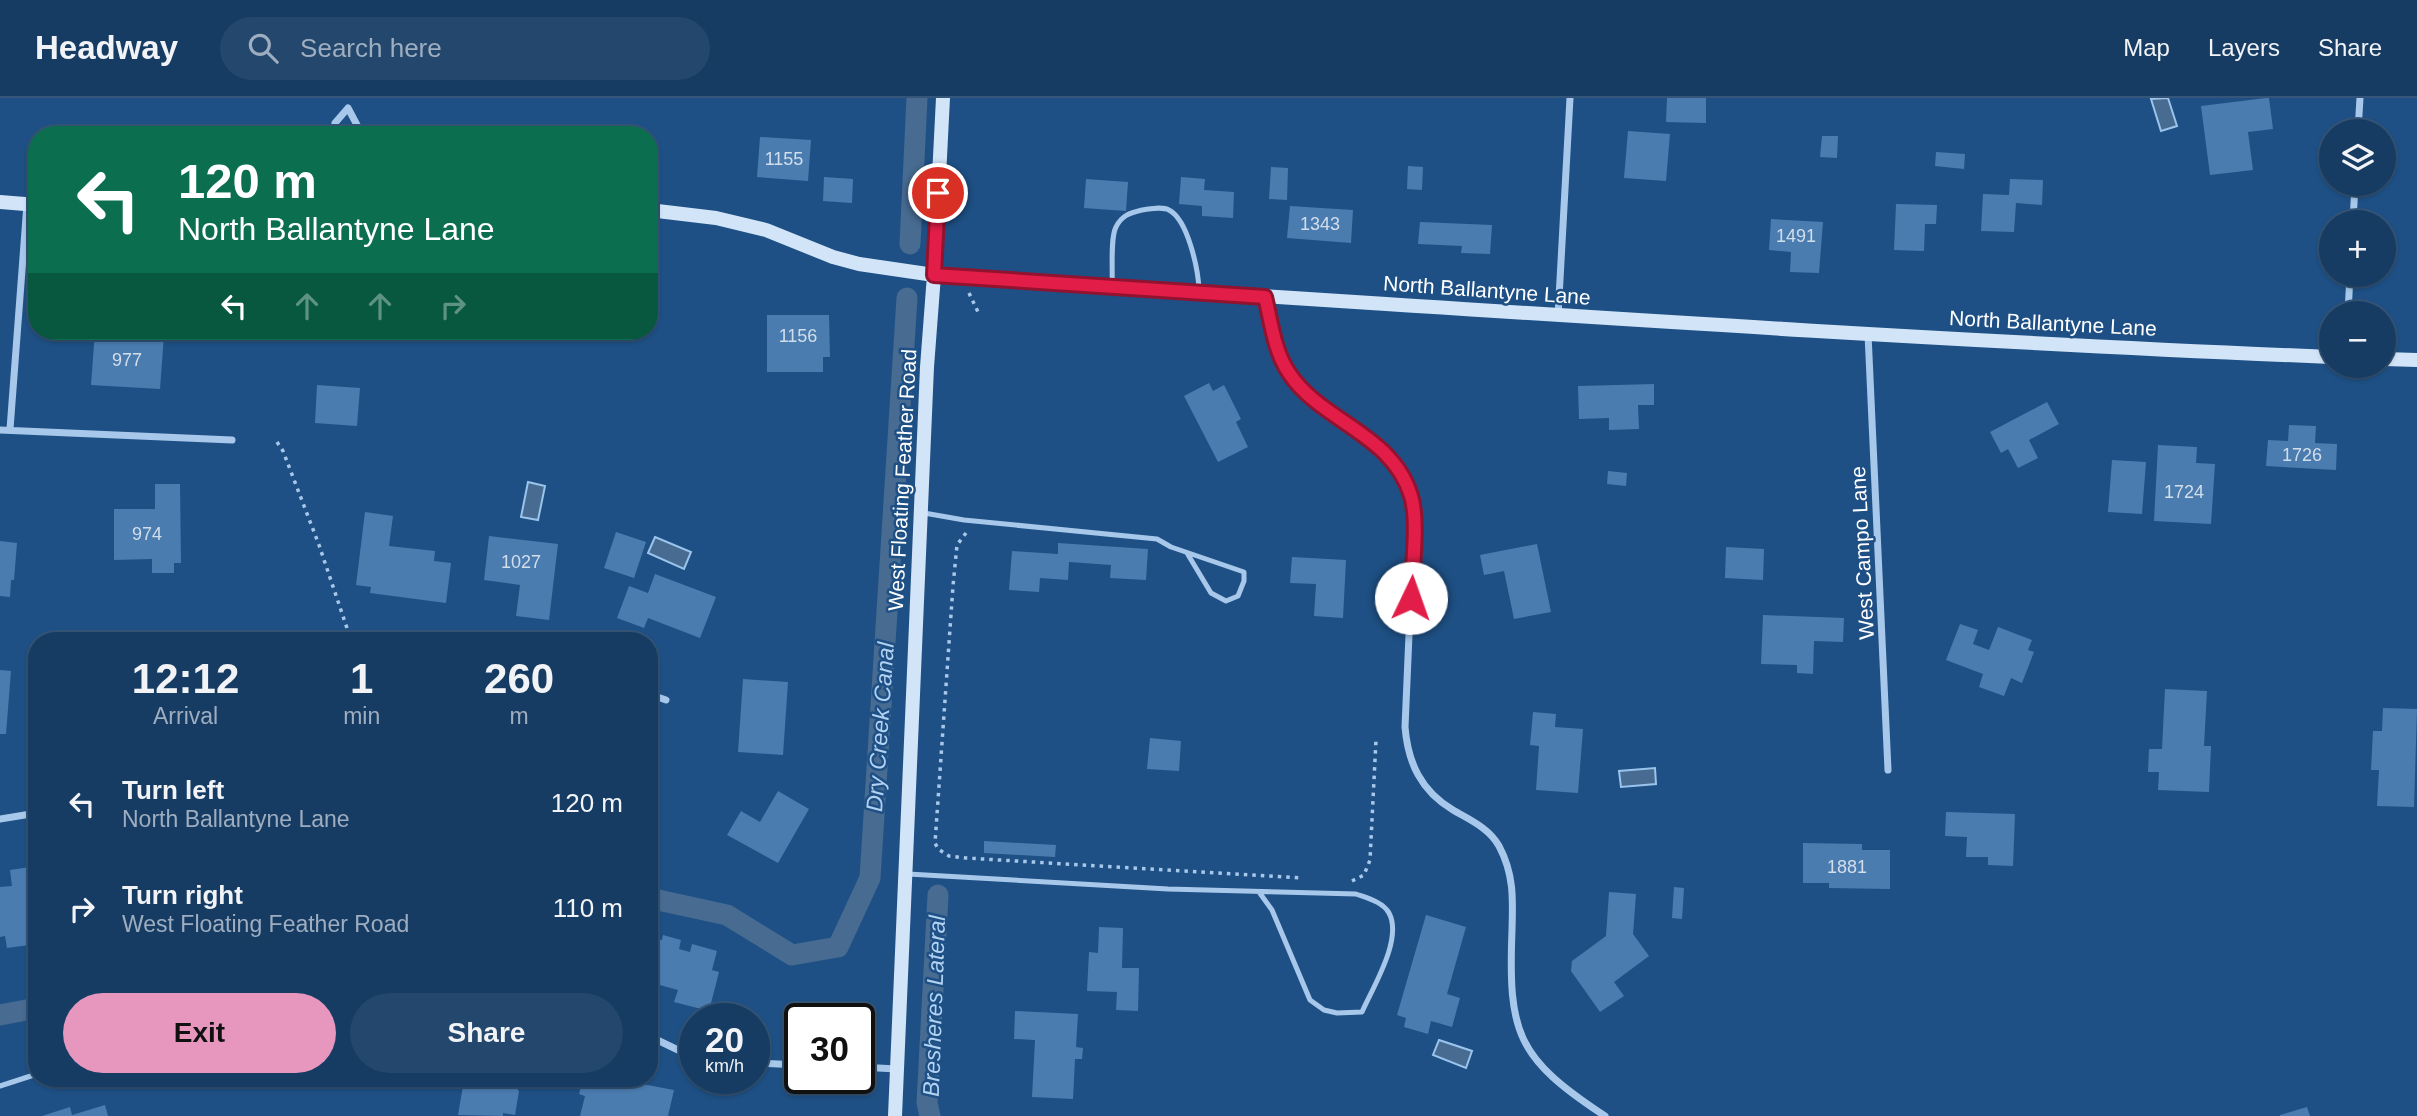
<!DOCTYPE html>
<html lang="en">
<head>
<meta charset="utf-8">
<style>
	body { margin:0; font-family:Arial,sans-serif; background:#23476d; color:#f1f3f6; height:100vh; display:flex; flex-direction:column; font-size:26px; white-space:nowrap }
	* { box-sizing:border-box; margin:0 }
	p { font-size:23px; color:#9eadbf }
	.icon { flex:none; width:38px; height:38px; fill:none; stroke:currentColor; stroke-width:2; stroke-linecap:round; stroke-linejoin:round }
	.map { position:relative; flex:1; overflow:hidden }
	.drawer { position:absolute; left:28px; top:534px; width:630px; height:455px; display:flex; flex-direction:column; background:#163c64; border-radius:28px; box-shadow:0 2px 5px #0004,0 0 0 2px #355678 }
	.drawer>* { flex:none }
	.guide { position:absolute; left:28px; top:28px; width:630px; height:214px; border-radius:28px; box-shadow:0 2px 5px #0004,0 0 0 2px #355678; background:#0b6e4f; color:#fff; overflow:hidden }
	.fabs { position:absolute; left:2319px; top:21px; display:grid; gap:14px }
	.fabs a { display:grid; place-items:center; width:77px; height:77px; border-radius:50%; background:#163c64; box-shadow:0 2px 5px #0004,0 0 0 2px #355678; font-size:35px }
	.speed { position:absolute; left:679px; top:905px; display:flex; gap:14px; font-size:35px; font-weight:700; text-align:center }
	.speed>* { display:grid; place-content:center; width:91px; height:91px; border-radius:50%; background:#163c64; box-shadow:0 2px 5px #0004,0 0 0 2px #355678; line-height:1 }
	.speed small { font-size:18px; font-weight:400 }
	.speed .limit { border:4px solid #111; border-radius:10px; background:#fff; color:#111 }
	.pin { position:absolute; display:grid; place-items:center; width:60px; height:60px; color:#fff; margin:-30px; border:4px solid #fff; border-radius:50%; box-shadow:0 2px 7px #0007 }
	.me { position:absolute; width:77px; margin:-38px; rotate:3deg; stroke-linejoin:round; filter:drop-shadow(0 0 5px #0008) }
	.turn { display:flex; align-items:center; gap:24px; height:147px; padding:0 35px; font-size:32px }
	.turn .icon { width:91px; height:91px; stroke-width:2.5 }
	.turn b { display:block; font-size:49px; line-height:60px }
	.lanes { display:flex; align-items:center; height:66px; padding:0 35px; background:#0003; justify-content:center; gap:35px; direction:ltr }
	.lanes .off { opacity:.35 }
	.eta { display:flex; justify-content:space-evenly; align-items:center; height:119px; text-align:center }
	.eta b { font-size:42px; font-weight:600; line-height:49px }
	.button { display:flex; gap:14px; margin-top:auto; padding:14px 35px }
	.button a { flex:1; height:80px; border-radius:42px; background:#e797bd; color:#111; font-size:28px; font-weight:600; line-height:80px; text-align:center }
	.button a+a { background:#23476d; color:#f1f3f6 }
	ul { padding:0; list-style:none }
	li { display:flex; align-items:center; gap:21px; height:105px; padding:0 35px }
	li div { flex:1 }
	li b { display:block; font-size:26px }
	li em { font-style:normal }
	header { display:flex; align-items:center; gap:42px; box-sizing:border-box; height:98px; padding:0 35px; background:#163c64; border-bottom:2px solid #355678 }
	header strong { font-size:33px }
	nav { display:flex; gap:38px; margin-inline-start:auto; font-size:24px }
	.search { width:490px; height:63px; background:#23476d; display:flex; align-items:center; gap:18px; box-sizing:border-box; padding:0 24px; border-radius:38px; color:#9eadbf; font-size:26px }
	.map>svg:first-child { display:block }
</style>
</head>
<body>
<header>
<strong>Headway</strong>
<div class="search"><svg class="icon" aria-label="search" viewBox="0 0 24 24"><circle cx="10" cy="10" r="6"/><path d="M15 15l6 6"/></svg>Search here</div>
<nav><a>Map</a><a>Layers</a><a>Share</a></nav>
</header>
<div class="map">
<svg width="2417" height="1018" viewBox="0 0 2417 1018">
	<rect width="100%" height="100%" fill="#1e5085"/>
	<path fill="#476b91" stroke="#9ac4ec" stroke-width="2" d="M 2168,0 L 2177,28 L 2161,33 L 2151,1 Z
		M 528,384 L 545,388 L 538,422 L 521,419 Z
		M 655,439 L 691,454 L 684,471 L 648,455 Z
		M 1655,670 L 1656,686 L 1621,689 L 1619,673 Z
		M 1439,942 L 1472,953 L 1466,970 L 1433,957 Z"/>
	<g fill="none" stroke-linecap="round" stroke-linejoin="round">
		<path stroke="#476b91" stroke-width="21" d="M 910,146 L 917,0
			M 649,800 L 727,817 L 792,857 L 838,849 L 870,780 L 907,200
			M 0,917 L 37,910
			M 930,1018 L 927,1005 L 938,797"/>
	</g>
	<path fill="#4b7cb0" d="M 1667,0 L 1706,0 L 1706,25 L 1666,24 Z
		M 2266,0 L 2269,0 L 2273,31 L 2248,34 L 2253,72 L 2210,77 L 2201,8 Z
		M 1628,33 L 1670,36 L 1666,83 L 1624,80 Z
		M 1822,38 L 1838,38 L 1837,60 L 1820,59 Z
		M 760,39 L 811,42 L 808,83 L 757,79 Z
		M 1936,54 L 1965,56 L 1964,71 L 1935,68 Z
		M 1408,68 L 1423,69 L 1422,92 L 1407,91 Z
		M 1271,69 L 1288,70 L 1287,102 L 1269,101 Z
		M 824,79 L 853,81 L 852,105 L 823,103 Z
		M 1181,79 L 1205,81 L 1204,92 L 1234,94 L 1233,120 L 1202,118 L 1202,108 L 1179,106 Z
		M 1086,81 L 1128,84 L 1126,113 L 1084,110 Z
		M 2010,81 L 2043,82 L 2042,107 L 2016,105 L 2014,134 L 1981,133 L 1983,96 L 2009,97 Z
		M 1896,106 L 1937,107 L 1936,126 L 1925,126 L 1924,153 L 1894,152 Z
		M 1290,108 L 1353,112 L 1351,145 L 1287,140 Z
		M 1771,121 L 1823,124 L 1819,175 L 1790,174 L 1791,154 L 1769,152 Z
		M 1420,124 L 1492,127 L 1490,156 L 1461,155 L 1462,148 L 1418,146 Z
		M 767,217 L 829,217 L 830,259 L 823,259 L 823,274 L 767,274 Z
		M 95,233 L 164,237 L 160,291 L 91,287 Z
		M 1209,285 L 1213,293 L 1224,287 L 1241,321 L 1236,324 L 1248,349 L 1218,364 L 1184,298 Z
		M 1654,286 L 1654,307 L 1638,307 L 1639,331 L 1609,332 L 1609,320 L 1579,321 L 1578,288 Z
		M 317,287 L 360,290 L 357,328 L 315,325 Z
		M 2047,304 L 2059,326 L 2029,342 L 2038,360 L 2018,370 L 2008,351 L 2001,355 L 1990,334 Z
		M 2289,327 L 2316,328 L 2315,345 L 2337,346 L 2336,372 L 2266,368 L 2268,342 L 2288,343 Z
		M 2158,347 L 2197,349 L 2196,365 L 2215,366 L 2211,426 L 2154,423 Z
		M 2112,362 L 2146,364 L 2142,416 L 2108,414 Z
		M 1608,373 L 1627,375 L 1626,388 L 1607,386 Z
		M 155,386 L 180,386 L 181,465 L 174,465 L 174,475 L 152,475 L 152,461 L 114,462 L 114,411 L 155,411 Z
		M 365,414 L 393,418 L 389,448 L 435,453 L 434,463 L 451,465 L 446,505 L 370,495 L 371,489 L 356,487 Z
		M 616,434 L 646,444 L 634,480 L 604,470 Z
		M 489,438 L 558,446 L 549,522 L 516,518 L 520,487 L 484,482 Z
		M 0,443 L 17,445 L 14,482 L 11,482 L 10,499 L 0,498 Z
		M 1058,445 L 1148,451 L 1146,482 L 1110,480 L 1111,467 L 1069,464 L 1068,482 L 1040,480 L 1039,494 L 1009,492 L 1012,453 L 1058,456 Z
		M 1537,446 L 1551,514 L 1514,521 L 1504,473 L 1484,477 L 1480,457 Z
		M 1726,449 L 1764,451 L 1763,482 L 1725,480 Z
		M 1292,459 L 1346,462 L 1343,520 L 1314,518 L 1316,486 L 1290,485 Z
		M 655,476 L 716,499 L 700,540 L 648,520 L 644,530 L 617,520 L 629,488 L 648,495 Z
		M 1763,517 L 1844,520 L 1843,544 L 1814,543 L 1813,576 L 1797,575 L 1797,567 L 1761,566 Z
		M 1960,526 L 1978,532 L 1973,546 L 1989,552 L 1998,529 L 2032,542 L 2028,552 L 2034,554 L 2022,585 L 2011,580 L 2004,598 L 1979,589 L 1983,576 L 1946,562 Z
		M 0,572 L 11,573 L 6,636 L 0,636 Z
		M 743,581 L 788,584 L 783,657 L 738,654 Z
		M 2165,591 L 2207,593 L 2204,648 L 2211,648 L 2209,694 L 2158,692 L 2159,674 L 2148,674 L 2149,651 L 2162,651 Z
		M 2383,610 L 2417,611 L 2414,709 L 2377,708 L 2379,672 L 2371,672 L 2373,633 L 2382,633 Z
		M 1533,614 L 1556,616 L 1555,629 L 1583,631 L 1578,695 L 1536,692 L 1539,648 L 1530,647 Z
		M 1150,640 L 1181,643 L 1179,673 L 1147,671 Z
		M 649,678 L 658,679 L 651,730 L 649,730 Z
		M 778,693 L 809,711 L 778,765 L 727,737 L 741,713 L 760,724 Z
		M 1946,714 L 2015,716 L 2013,768 L 1988,767 L 1988,759 L 1966,759 L 1967,739 L 1945,738 Z
		M 984,743 L 1056,747 L 1055,759 L 984,755 Z
		M 1803,745 L 1862,746 L 1862,752 L 1890,752 L 1890,791 L 1829,790 L 1829,785 L 1803,785 Z
		M 37,768 L 37,846 L 7,850 L 5,838 L 0,839 L 0,789 L 12,788 L 10,772 Z
		M 1674,789 L 1684,790 L 1682,821 L 1672,820 Z
		M 1609,794 L 1636,796 L 1633,836 L 1649,858 L 1614,884 L 1624,898 L 1600,914 L 1571,873 L 1572,863 L 1606,838 Z
		M 1426,817 L 1466,829 L 1447,896 L 1460,900 L 1452,929 L 1431,923 L 1428,936 L 1404,929 L 1406,920 L 1397,917 Z
		M 1099,829 L 1123,830 L 1122,870 L 1139,870 L 1138,913 L 1116,912 L 1117,894 L 1087,893 L 1089,854 L 1098,855 Z
		M 663,837 L 681,842 L 679,851 L 690,854 L 692,846 L 717,853 L 712,872 L 719,874 L 709,913 L 674,904 L 678,892 L 656,886 L 657,880 L 649,878 L 649,839 L 662,842 Z
		M 1015,913 L 1078,916 L 1076,949 L 1083,950 L 1082,961 L 1075,961 L 1073,1001 L 1032,999 L 1035,942 L 1014,941 Z
		M 471,980 L 515,980 L 514,987 L 519,993 L 515,1017 L 503,1015 L 503,1018 L 458,1017 L 463,988 L 470,983 Z
		M 583,980 L 610,980 L 674,992 L 668,1018 L 580,1018 L 585,998 L 579,996 Z
		M 105,1007 L 108,1018 L 42,1018 L 70,1009 L 72,1017 Z
		M 2307,1009 L 2310,1018 L 2280,1018 L 2280,1017 Z"/>
	<g fill="none" stroke-linecap="round" stroke-linejoin="round">
		<path stroke="#a7c8ea" stroke-width="3.5" stroke-dasharray="3.5 5" stroke-linecap="butt" d="M 969,195 L 978,214
			M 277,344 L 283,353 L 319,447 L 348,533
			M 966,435 L 957,447 L 953,488 L 935,745 L 938,751 L 949,758 L 966,760 L 1302,780
			M 1352,783 L 1364,777 L 1370,762 L 1376,642"/>
		<path stroke="#a7c8ea" stroke-width="5" d="M 1112,188 C 1113,174 1110,140 1116,129 C 1122,117 1130,115 1142,112 C 1150,111 1162,108 1169,112 C 1188,122 1198,171 1199,191
			M 924,415 L 964,422 L 1157,441 L 1171,449 L 1244,474 L 1244,483 L 1238,498 L 1226,503 L 1211,495 L 1187,455
			M 908,776 L 1168,791 L 1356,796 C 1367,800 1383,804 1389,815 C 1403,841 1373,889 1362,914 L 1337,915 L 1324,912 L 1310,902 L 1272,812 L 1259,794
			M 0,988 L 37,976"/>
		<path stroke="#a7c8ea" stroke-width="7" d="M 2358,33 L 2360,0
			M 333,37 L 335,25 L 348,10 L 357,27 L 356,37
			M 2353,124 L 2355,86
			M 1265,199 C 1271,224 1274,254 1289,276 C 1299,289 1312,299 1325,309 C 1371,343 1408,360 1414,422 L 1405,629 C 1408,665 1421,693 1453,712 C 1470,722 1489,730 1499,748 C 1514,776 1513,801 1512,832 C 1508,936 1517,960 1605,1018
			M 2348,215 L 2350,177
			M 1558,218 L 1570,0
			M 1868,236 L 1888,672
			M 10,331 L 27,106
			M 0,332 L 232,342
			M 649,596 L 666,602
			M 0,721 L 37,715
			M 649,938 L 678,952 L 695,957
			M 754,965 L 800,967
			M 859,969 L 897,971"/>
		<path stroke="#d2e4f8" stroke-width="14" d="M 0,104 L 37,107
			M 649,112 L 716,120 L 766,132 L 833,159 L 859,166 L 934,177 C 1400,206 1865,240 2331,259
			M 2384,261 L 2417,262
			M 895,1018 L 927,269 L 934,177 L 943,0"/>
	</g>
	<g fill="none" stroke-linecap="round" stroke-linejoin="round">
		<defs>
			<path id="route" d="M 938,95 L 934,177 L 1265,199 C 1271,223 1274,253 1289,275 C 1321,324 1392,335 1411,398 C 1419,423 1412,472 1411,500"/>
		</defs>
		<use href="#route" stroke="#92132f" stroke-width="18"/>
		<use href="#route" stroke="#e11d48" stroke-width="12"/>
	</g>
	<g text-anchor="middle" dominant-baseline="central" stroke-width="5" stroke-linejoin="round" paint-order="stroke">
		<g font-size="18" fill="#d2deeb">
			<text x="784" y="61">1155</text>
			<text x="1320" y="126">1343</text>
			<text x="1796" y="138">1491</text>
			<text x="798" y="238">1156</text>
			<text x="127" y="262">977</text>
			<text x="2302" y="357">1726</text>
			<text x="2184" y="394">1724</text>
			<text x="147" y="436">974</text>
			<text x="521" y="464">1027</text>
			<text x="1847" y="769">1881</text>
		</g>
		<g font-size="21" fill="#fff" stroke="#1e5085">
			<text transform="translate(1487 192) rotate(4)">North Ballantyne Lane</text>
			<text transform="translate(2053 225) rotate(3)">North Ballantyne Lane</text>
			<text transform="translate(902 382) rotate(-87)">West Floating Feather Road</text>
			<text transform="translate(1862 455) rotate(-93)">West Campo Lane</text>
		</g>
		<g font-size="23" font-style="italic" fill="#b2d2f2" stroke="#1e5085">
			<text transform="translate(880 629) rotate(-86)">Dry Creek Canal</text>
			<text transform="translate(934 908) rotate(-88)">Bresheres Lateral</text>
		</g>
	</g>
</svg>
<div class="fabs">
<a><svg class="icon" aria-label="layers" viewBox="0 0 24 24"><path d="M12 4l9 5-9 5-9-5zM3 14l9 5 9-5"/></svg></a>
<a>+</a>
<a>−</a>
</div>
<div class="speed"><div>20<small>km/h</small></div><div class="limit">30</div></div>
<div class="pin" style="left:938px;top:95px;background:#d93025"><svg class="icon" aria-label="arrive" viewBox="0 0 24 24"><path d="M6 21V4h12l-3 4 3 4H6"/></svg></div>
<svg class="me" style="left:1411px;top:500px" viewBox="-20 -20 40 40"><circle r="19" fill="#fff"/><path d="M0-13L10 11 0 6-10 11z" fill="#e11d48"/></svg>
<div class="guide">
<div class="turn"><svg class="icon" aria-label="left" viewBox="0 0 24 24"><path d="M17 20v-9H6M10 6l-5 5 5 5"/></svg><div><b>120 m</b>North Ballantyne Lane</div></div>
<div class="lanes"><svg class="icon" aria-label="left" viewBox="0 0 24 24"><path d="M17 20v-9H6M10 6l-5 5 5 5"/></svg><svg class="icon off" aria-label="ahead" viewBox="0 0 24 24"><path d="M12 20V5M6 11l6-6 6 6"/></svg><svg class="icon off" aria-label="ahead" viewBox="0 0 24 24"><path d="M12 20V5M6 11l6-6 6 6"/></svg><svg class="icon off" aria-label="right" viewBox="0 0 24 24"><path d="M7 20v-9h11M14 6l5 5-5 5"/></svg></div>
</div>
<section class="drawer">
<div class="eta">
<div><b>12:12</b><p>Arrival</p></div>
<div><b>1</b><p>min</p></div>
<div><b>260</b><p>m</p></div>
</div>
<ul>
<li><svg class="icon" aria-label="left" viewBox="0 0 24 24"><path d="M17 20v-9H6M10 6l-5 5 5 5"/></svg><div><b>Turn left</b><p>North Ballantyne Lane</p></div><em>120 m</em></li>
<li><svg class="icon" aria-label="right" viewBox="0 0 24 24"><path d="M7 20v-9h11M14 6l5 5-5 5"/></svg><div><b>Turn right</b><p>West Floating Feather Road</p></div><em>110 m</em></li>
</ul>
<div class="button"><a>Exit</a><a>Share</a></div>
</section>
</div>
</body>
</html>
